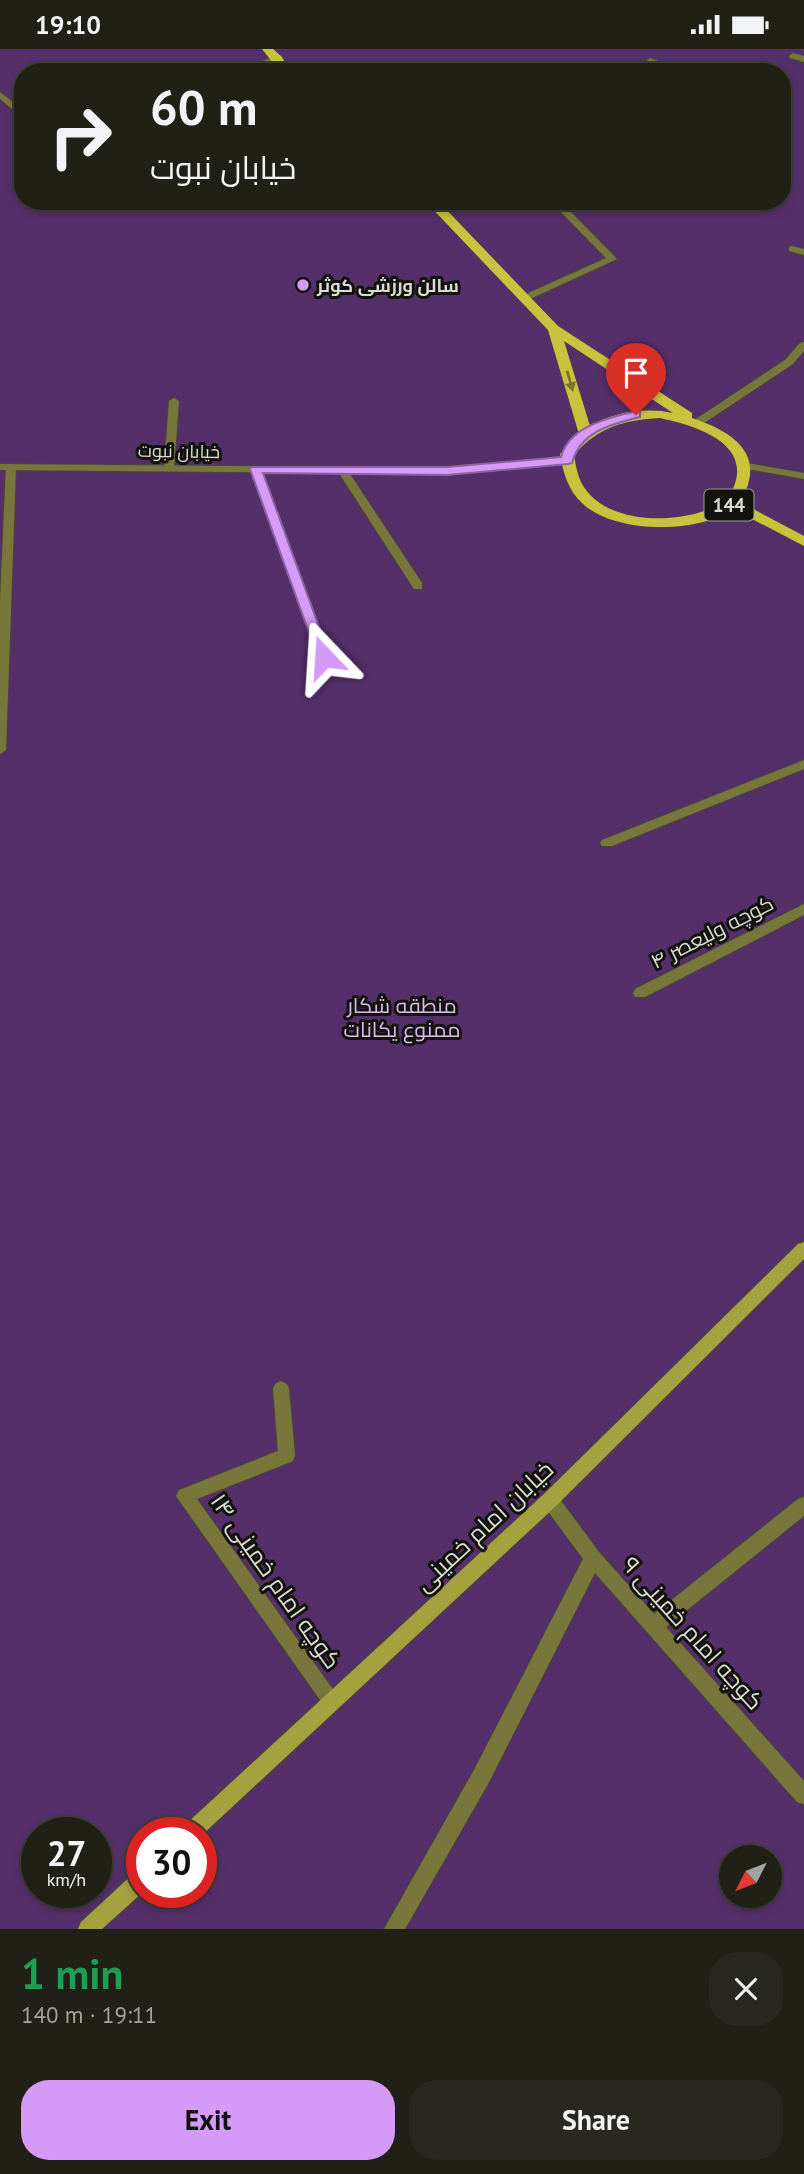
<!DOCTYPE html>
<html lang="en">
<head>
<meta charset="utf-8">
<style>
	body { margin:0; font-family:"PT Sans",Cairo,sans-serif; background:#282820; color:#f1f3f6; height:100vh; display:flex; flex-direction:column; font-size:26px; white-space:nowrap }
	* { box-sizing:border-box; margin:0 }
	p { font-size:23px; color:#a2a3a1 }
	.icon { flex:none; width:38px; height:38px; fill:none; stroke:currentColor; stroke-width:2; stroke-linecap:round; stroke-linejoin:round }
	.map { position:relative; height:1880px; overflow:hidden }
	.panel { display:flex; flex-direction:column; background:#202017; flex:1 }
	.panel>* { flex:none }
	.top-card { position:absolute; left:14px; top:14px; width:777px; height:147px; border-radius:28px; box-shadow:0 4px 10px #0003,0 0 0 2px #3d3e36; background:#202017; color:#f1f3f6; overflow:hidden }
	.needle { width:46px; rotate:228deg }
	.buttons { position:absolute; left:719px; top:1796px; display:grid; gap:14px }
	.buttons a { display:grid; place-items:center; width:63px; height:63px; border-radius:50%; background:#202017; box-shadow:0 4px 10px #0003,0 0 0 2px #3d3e36; font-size:35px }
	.speed { position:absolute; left:21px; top:1768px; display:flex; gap:14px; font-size:35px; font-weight:700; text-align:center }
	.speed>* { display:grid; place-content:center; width:91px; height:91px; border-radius:50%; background:#202017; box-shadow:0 4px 10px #0003,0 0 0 2px #3d3e36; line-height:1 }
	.speed small { font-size:18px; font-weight:400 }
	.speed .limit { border:10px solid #d22; background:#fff; color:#111 }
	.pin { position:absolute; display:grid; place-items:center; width:60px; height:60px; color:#fff; margin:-72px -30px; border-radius:50% 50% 50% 0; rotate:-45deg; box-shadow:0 0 7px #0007 }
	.pin .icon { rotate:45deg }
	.me { position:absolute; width:77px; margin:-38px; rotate:340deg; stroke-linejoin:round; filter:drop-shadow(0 0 5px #0008) }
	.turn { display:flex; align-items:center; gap:24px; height:147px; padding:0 21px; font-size:32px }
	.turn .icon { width:91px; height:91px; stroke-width:2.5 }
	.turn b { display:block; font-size:49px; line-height:60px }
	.round { display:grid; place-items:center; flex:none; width:74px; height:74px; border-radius:28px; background:#282820 }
	.summary { display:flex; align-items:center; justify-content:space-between; height:119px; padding:0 21px }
	h1 { font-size:42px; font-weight:800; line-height:52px; color:#1e9e55 }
	.cta { display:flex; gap:14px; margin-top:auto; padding:14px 21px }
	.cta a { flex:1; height:80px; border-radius:28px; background:#d69bf9; color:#111; font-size:28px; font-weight:800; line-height:80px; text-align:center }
	.cta a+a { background:#282820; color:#f1f3f6 }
	.status { display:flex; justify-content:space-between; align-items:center; height:49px; padding:0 35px; background:#202017; direction:ltr }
	.status svg { height:19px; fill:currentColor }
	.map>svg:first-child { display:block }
</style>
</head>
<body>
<div class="status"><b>19:10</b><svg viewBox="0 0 49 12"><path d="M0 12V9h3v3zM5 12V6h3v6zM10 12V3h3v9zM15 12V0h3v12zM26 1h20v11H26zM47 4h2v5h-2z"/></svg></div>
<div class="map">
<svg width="804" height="1880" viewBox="0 0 804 1880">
	<rect width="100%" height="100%" fill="#2b2a1f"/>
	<path fill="#552f6a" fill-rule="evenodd" d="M 0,0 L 804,0 L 804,1880 L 0,1880 ZM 23,23 L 782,23 L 782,152 L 23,152 ZM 37,1783 L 96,1783 L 96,1843 L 37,1843 ZM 142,1783 L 201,1783 L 201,1843 L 142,1843 ZM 732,1808 L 770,1808 L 770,1846 L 732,1846 Z"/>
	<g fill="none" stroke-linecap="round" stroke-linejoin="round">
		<defs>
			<path id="service" d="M 746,414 L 804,424 L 804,430 L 742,419 L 742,415 Z"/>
			<path id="minor" d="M 793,4 L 804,7 L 804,13 L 790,9 L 789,7 Z
				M 278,7 L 282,10 L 281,12 L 241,23 L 226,23 Z
				M 650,9 L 683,21 L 684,23 L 671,23 L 651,15 L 644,23 L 635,23 Z
				M 0,43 L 23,61 L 23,69 L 0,50 Z
				M 561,159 L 567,159 L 617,210 L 528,251 L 522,251 L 522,247 L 606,209 L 561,163 Z
				M 792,197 L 804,200 L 804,206 L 789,202 L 789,198 Z
				M 804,293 L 804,302 L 793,315 L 701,376 L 693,376 L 693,372 L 785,311 L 800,294 Z
				M 174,349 L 179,352 L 174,419 L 169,422 L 164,419 L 169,352 Z
				M 11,415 L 16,418 L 6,701 L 0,705 L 0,551 L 6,418 Z
				M 256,417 L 261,420 L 330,608 L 328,611 L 320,611 L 318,608 L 251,420 Z
				M 342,418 L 346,419 L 422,534 L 422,540 L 414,540 L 337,421 Z
				M 804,711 L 804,720 L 612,797 L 602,797 L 600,794 L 602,791 Z
				M 804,855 L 804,866 L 645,948 L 635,948 L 633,944 L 635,940 Z
				M 281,1332 L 287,1335 L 289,1340 L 295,1406 L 293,1412 L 197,1450 L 337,1646 L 340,1652 L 337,1658 L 331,1661 L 325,1658 L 176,1447 L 179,1441 L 278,1402 L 273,1340 L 275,1335 Z
				M 550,1443 L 556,1445 L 599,1503 L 654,1565 L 798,1450 L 804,1448 L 804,1467 L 666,1578 L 804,1732 L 804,1755 L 797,1753 L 595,1524 L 488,1735 L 405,1880 L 384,1880 L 474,1721 L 583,1510 L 544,1457 L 541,1451 L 544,1445 Z"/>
			<path id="tertiary" d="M 568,408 L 572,409 L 572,413 L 447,425 L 0,421 L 0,415 L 447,419 Z"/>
			<path id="secondary" d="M 804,1193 L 804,1210 L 556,1457 L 201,1787 L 201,1783 L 183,1783 L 185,1776 L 544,1445 L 798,1195 Z
				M 142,1820 L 143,1843 L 102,1880 L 78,1880 L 81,1873 L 135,1823 Z"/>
			<path id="primary" d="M 262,0 L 273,0 L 282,8 L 290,23 L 280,23 Z
				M 425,152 L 438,152 L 558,277 L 692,364 L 692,369 C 734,383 768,406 740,453 L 804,487 L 804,497 L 733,460 C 698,485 614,485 582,454 C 568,441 563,423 560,405 L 579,385 L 548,281 ZM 564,292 L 673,364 C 646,358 614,363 590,377 ZM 660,369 C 702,378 761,398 727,451 C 693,475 614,479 586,441 C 578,431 576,418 574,406 C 598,378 624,371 660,369 Z"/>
		</defs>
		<use href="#service" stroke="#47463c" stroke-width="2"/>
		<use href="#minor" stroke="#47463c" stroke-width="2"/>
		<use href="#tertiary" stroke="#47463c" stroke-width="2"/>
		<use href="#secondary" stroke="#47463c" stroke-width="2"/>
		<use href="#primary" stroke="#47463c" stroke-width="1"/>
		<use href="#service" fill="#79763c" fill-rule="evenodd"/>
		<use href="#minor" fill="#79763c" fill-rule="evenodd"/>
		<use href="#tertiary" fill="#79763c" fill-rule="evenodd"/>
		<use href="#secondary" fill="#a6a13f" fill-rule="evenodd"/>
		<use href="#primary" fill="#c9c23c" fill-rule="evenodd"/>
	</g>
	<defs><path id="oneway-solid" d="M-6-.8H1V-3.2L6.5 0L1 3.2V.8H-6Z" transform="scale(1.75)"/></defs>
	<use fill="#777327" href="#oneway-solid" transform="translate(570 332) rotate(74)"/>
	<path fill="#d69bf9" stroke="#8b65a2" stroke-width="2" d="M 636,362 L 640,363 L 640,368 C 611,375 580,383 572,414 L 568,415 L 447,426 L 263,424 L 330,608 L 324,613 L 319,611 L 250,420 L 251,418 L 447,418 L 561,408 C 569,377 609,369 636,362 Z"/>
	<circle fill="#d69bf9" stroke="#13130e" stroke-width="2.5" cx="303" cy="236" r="7"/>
	<g text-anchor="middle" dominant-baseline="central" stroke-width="6" stroke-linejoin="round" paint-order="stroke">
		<g font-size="18" font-weight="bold" fill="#dcdcd5" stroke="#13130e" text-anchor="start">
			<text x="317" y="236">سالن ورزشی کوثر</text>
		</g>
		<g font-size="18" fill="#dcdcd5" stroke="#13130e">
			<text transform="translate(179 402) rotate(1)">خیابان نبوت</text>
		</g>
		<rect fill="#13130e" stroke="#a0a099" stroke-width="2" x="704.5" y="440.5" width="49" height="31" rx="5"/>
		<g font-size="19" font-weight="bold" fill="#dcdcd5">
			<text x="729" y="456">144</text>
		</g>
		<g font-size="21" fill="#dcdcd5" stroke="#13130e">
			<text transform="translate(712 883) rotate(-27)">کوچه ولیعصر ۴</text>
		</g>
		<g font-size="21" fill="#debaf4" stroke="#13130e">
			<text x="402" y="956">منطقه شکار<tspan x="402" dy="24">ممنوع یکانات</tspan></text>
		</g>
		<g font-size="24" fill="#dcdcd5" stroke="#13130e">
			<text transform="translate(484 1477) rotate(-43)">خیابان امام خمینی</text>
			<text transform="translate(276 1532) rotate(55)">کوچه امام خمینی ۱۴</text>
			<text transform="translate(693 1584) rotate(48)">کوچه امام خمینی ۹</text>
		</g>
	</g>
</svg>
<div class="buttons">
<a><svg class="needle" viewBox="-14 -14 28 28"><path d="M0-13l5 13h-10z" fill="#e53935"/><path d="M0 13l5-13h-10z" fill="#a2a3a1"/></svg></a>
</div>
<div class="speed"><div>27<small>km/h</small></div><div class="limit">30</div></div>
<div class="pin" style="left:636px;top:366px;background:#d93025"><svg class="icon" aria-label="arrive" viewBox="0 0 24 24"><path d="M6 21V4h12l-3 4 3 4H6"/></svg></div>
<svg class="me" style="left:324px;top:608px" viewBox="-20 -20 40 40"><path d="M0-17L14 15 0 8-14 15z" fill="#d69bf9" stroke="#fff" stroke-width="4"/></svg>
<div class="top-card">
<div class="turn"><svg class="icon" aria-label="right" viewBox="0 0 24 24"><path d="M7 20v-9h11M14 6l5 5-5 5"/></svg><div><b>60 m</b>خیابان نبوت</div></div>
</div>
</div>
<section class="panel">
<div class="summary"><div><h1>1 min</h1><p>140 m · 19:11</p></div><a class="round"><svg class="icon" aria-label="close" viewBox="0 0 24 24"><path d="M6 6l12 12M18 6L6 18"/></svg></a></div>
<div class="cta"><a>Exit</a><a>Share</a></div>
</section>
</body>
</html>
